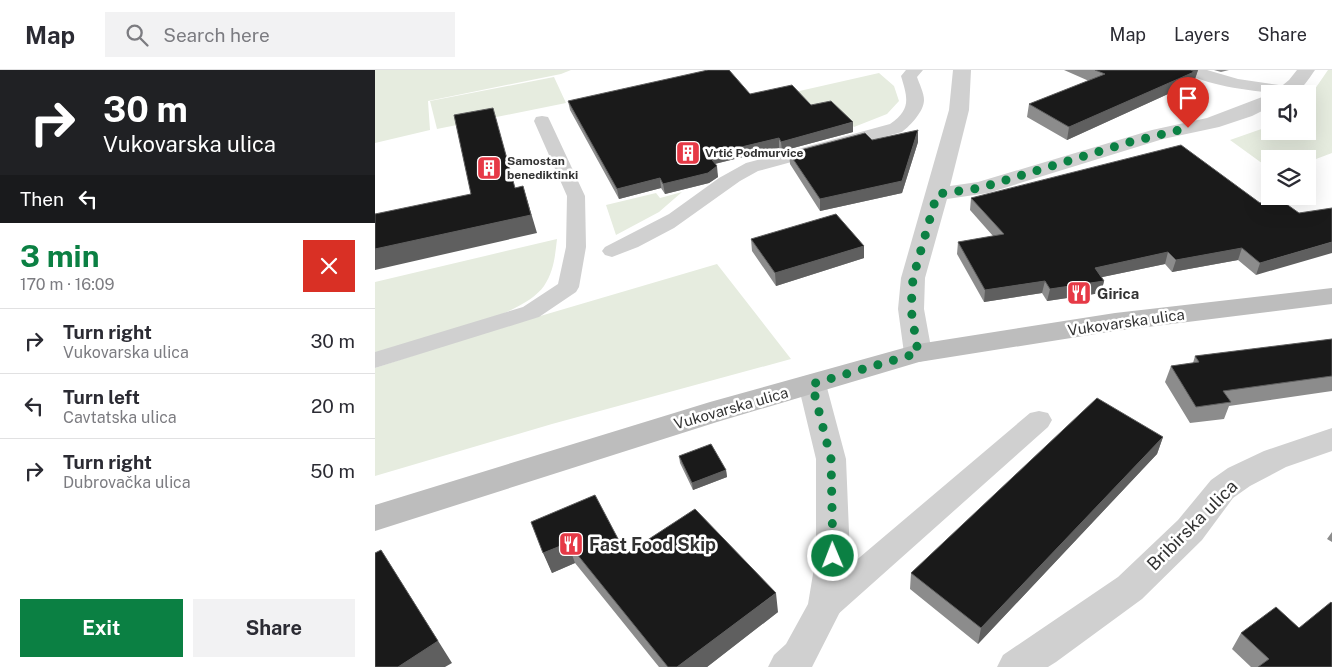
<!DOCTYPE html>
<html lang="en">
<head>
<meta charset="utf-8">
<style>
	body { margin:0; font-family:"Public Sans",sans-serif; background:#f2f2f3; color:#2b2b33; height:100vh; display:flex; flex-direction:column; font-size:19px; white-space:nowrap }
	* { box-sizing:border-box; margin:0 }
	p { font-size:16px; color:#7c7c81 }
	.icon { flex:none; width:28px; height:28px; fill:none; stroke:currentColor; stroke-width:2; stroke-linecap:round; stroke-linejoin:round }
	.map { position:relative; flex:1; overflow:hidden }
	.details { display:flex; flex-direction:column; background:#fff; width:375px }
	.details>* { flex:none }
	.guide { background:#202124; color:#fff; overflow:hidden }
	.buttons { position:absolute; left:886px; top:15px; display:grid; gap:10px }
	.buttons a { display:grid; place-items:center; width:55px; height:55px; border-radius:0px; background:#fff; box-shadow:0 5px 20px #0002; font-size:25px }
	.pin { position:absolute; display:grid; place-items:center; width:42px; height:42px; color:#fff; margin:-51px -21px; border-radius:50% 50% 50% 0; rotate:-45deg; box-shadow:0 0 5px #0007 }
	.pin .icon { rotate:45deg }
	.me { position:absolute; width:55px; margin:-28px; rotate:359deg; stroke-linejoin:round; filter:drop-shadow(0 0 4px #0008) }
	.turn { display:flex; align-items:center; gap:18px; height:105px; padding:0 20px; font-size:22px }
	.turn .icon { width:65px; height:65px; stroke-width:2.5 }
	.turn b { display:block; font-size:35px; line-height:42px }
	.then { display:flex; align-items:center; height:48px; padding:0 20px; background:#0003; gap:10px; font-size:19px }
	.round { display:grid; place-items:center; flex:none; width:52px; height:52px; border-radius:0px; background:#f2f2f3 }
	.headline { display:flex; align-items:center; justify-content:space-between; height:85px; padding:0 20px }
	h1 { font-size:30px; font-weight:700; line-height:38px; color:#0b8043 }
	.cta { display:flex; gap:10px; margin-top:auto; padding:10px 20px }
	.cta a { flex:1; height:58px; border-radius:0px; background:#0b8043; color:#fff; font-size:20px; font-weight:700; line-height:58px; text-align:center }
	.cta a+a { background:#f2f2f3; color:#2b2b33 }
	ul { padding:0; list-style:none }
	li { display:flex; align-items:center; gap:15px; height:65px; padding:0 20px; border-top:1px solid #e1e1e2 }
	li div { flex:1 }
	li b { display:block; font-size:19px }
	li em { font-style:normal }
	header { display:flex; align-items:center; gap:30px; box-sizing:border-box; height:70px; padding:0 25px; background:#fff; border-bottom:1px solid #e1e1e2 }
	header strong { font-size:24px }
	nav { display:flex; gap:28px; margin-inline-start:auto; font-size:18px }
	.search { width:350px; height:45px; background:#f2f2f3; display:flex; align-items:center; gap:12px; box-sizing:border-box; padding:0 18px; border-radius:0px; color:#7c7c81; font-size:19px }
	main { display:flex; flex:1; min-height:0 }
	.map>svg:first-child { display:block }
</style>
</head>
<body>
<header>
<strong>Map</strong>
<div class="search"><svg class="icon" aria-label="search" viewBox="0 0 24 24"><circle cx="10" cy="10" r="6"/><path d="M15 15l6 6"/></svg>Search here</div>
<nav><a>Map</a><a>Layers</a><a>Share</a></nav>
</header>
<main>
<section class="details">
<div class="guide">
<div class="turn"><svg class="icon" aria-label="right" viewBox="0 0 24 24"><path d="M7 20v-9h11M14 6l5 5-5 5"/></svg><div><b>30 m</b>Vukovarska ulica</div></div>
<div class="then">Then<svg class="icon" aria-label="left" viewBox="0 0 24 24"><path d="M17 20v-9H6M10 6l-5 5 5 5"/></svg></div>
</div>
<div class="headline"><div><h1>3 min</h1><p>170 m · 16:09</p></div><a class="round" style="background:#d93025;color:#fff"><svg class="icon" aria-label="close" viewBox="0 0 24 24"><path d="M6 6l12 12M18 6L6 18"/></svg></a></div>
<ul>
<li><svg class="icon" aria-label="right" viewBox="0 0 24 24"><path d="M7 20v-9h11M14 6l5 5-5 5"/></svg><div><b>Turn right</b><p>Vukovarska ulica</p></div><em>30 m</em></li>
<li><svg class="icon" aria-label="left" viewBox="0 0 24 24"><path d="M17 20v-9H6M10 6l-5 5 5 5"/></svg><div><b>Turn left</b><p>Cavtatska ulica</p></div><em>20 m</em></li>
<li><svg class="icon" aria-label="right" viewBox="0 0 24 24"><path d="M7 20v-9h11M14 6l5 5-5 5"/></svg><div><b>Turn right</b><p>Dubrovačka ulica</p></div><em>50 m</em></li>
</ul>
<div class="cta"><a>Exit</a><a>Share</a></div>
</section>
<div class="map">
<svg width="957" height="597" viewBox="0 0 957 597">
	<rect width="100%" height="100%" fill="#fff"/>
	<path fill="#e6ecdf" d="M 0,0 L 196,0 L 186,4 L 53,31 L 55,60 L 0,73 Z
		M 953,0 L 957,0 L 957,83 L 933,92 L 932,89 L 895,89 L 895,99 L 855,70 L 895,56 L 895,61 L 932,61 L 933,29 Z
		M 504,3 L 519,16 L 524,31 L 512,44 L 479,57 L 459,37 L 438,41 L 420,22 Z
		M 179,7 L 191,33 L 62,59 L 55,31 Z
		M 307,122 L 284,142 L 241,165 L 231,135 L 281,123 L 285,128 Z
		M 182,169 C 180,186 179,201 169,216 C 146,249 40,272 0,284 L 0,212 Z
		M 342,194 L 416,289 L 177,354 L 0,406 L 0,298 L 104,264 Z"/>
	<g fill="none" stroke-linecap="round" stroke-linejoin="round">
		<path fill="#d0d0d0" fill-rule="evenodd" d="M 531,0 L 548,0 L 542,7 C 544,13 549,23 549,30 C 549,41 536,55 527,62 L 383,101 L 365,111 L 299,158 L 263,177 L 237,187 L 230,185 L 227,181 L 230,177 L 294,144 L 344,108 L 371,93 L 515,54 C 536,39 533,29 526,6 Z
			M 810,0 L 832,0 L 863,9 L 911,16 L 917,18 L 919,21 L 917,24 C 897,24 821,16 810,0 Z
			M 167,46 L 173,47 L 175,51 L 210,126 L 211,177 L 204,217 L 201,222 L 164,247 L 0,298 L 0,282 L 148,237 L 183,214 L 191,177 L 192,126 L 159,51 L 161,47 Z
			M 664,341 L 673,343 L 677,350 L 673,357 L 461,546 L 450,549 L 439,546 L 435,536 L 439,526 L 655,343 Z"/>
		<path fill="#d0d0d0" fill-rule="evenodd" d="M 578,0 L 596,0 L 594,40 L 575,116 L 603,112 L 777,60 L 832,48 L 895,24 L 895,37 L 877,46 L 844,57 L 788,69 L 613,123 L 572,129 L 550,208 L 549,239 L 557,283 L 553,290 L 543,292 L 533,290 L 529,283 L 523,239 L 526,208 L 574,40 Z
			M 922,0 L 940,0 C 924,23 924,24 897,24 L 914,10 Z
			M 437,304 L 447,307 L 451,314 L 471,389 L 475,486 L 468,536 L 437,597 L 393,597 L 399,585 L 411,574 L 433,534 L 441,486 L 441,389 L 423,314 L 427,307 Z
			M 957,358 L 957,381 L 911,397 L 875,416 L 858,428 L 827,470 L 767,529 L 681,592 L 673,597 L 622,597 L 628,585 L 743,507 L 803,450 L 836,410 L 853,398 L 889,381 Z"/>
		<path fill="#bdbdbd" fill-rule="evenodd" d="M 957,218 L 957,234 L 740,261 L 544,292 L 342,352 L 0,461 L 0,435 L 335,332 L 543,274 L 740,243 Z"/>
	</g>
	<path fill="#8c8c8c" d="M 689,0 L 823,0 L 820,9 L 816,10 L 815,14 L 692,70 L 652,47 L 654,34 L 714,11 Z
		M 839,0 L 854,0 L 846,2 Z
		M 375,24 L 436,35 L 478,62 L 407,81 L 404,78 L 340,94 L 343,107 L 334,113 L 290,124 L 286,118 L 244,129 L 195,40 L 193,31 Z
		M 497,70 L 543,72 L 527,123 L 445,141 L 415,94 L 414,83 Z
		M 596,128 L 885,133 L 924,143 L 881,205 L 863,190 L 797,202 L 790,194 L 727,207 L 729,211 L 726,223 L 672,231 L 667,223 L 609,232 L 582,184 L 583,172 L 618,166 L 595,140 Z
		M 376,169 L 489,176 L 489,188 L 401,216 L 377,181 Z
		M 957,269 L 957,321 L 854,336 L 849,349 L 815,353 L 790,312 L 796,296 L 818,293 L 820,286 Z
		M 788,367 L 782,384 L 603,574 L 535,519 L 536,503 Z
		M 304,386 L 351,400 L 352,407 L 318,420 L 305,393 Z
		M 156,452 L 251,484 L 403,542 L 332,597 L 284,597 L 200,493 L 177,503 Z
		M 957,462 L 957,472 L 952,469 Z
		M 924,558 L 957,597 L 876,597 L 857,579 L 866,563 Z"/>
	<path fill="#5f5f5f" d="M 814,0 L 823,0 L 820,9 L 816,10 L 815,14 L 692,70 L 694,57 Z
		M 478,52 L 478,62 L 407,81 L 406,72 Z
		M 543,60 L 543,72 L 527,123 L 445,141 L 445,129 Z
		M 404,68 L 404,78 L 335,95 L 333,85 Z
		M 342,96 L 343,107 L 334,113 L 290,124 L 288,114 Z
		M 285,108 L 286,118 L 244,129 L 242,119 Z
		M 148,116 L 162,163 L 0,200 L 0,179 Z
		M 957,172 L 957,183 L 881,205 L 885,193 Z
		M 489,176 L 489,188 L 401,216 L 400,203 Z
		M 867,178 L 863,190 L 797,202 L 801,190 Z
		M 793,182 L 790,194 L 718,209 L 720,198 Z
		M 670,211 L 667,223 L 609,232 L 610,220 Z
		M 729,211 L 726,223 L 672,231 L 675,219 Z
		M 788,367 L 782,384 L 603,574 L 606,558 Z
		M 351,400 L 352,407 L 318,420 L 317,413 Z
		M 193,473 L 200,493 L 177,503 L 168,483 Z
		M 6,480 L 77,593 L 70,597 L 23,597 Z
		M 401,523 L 403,542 L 332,597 L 302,597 Z"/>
	<path fill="#1a1a1a" stroke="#5f5f5f" d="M 333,0 L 354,0 L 375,24 L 417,15 L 436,35 L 456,31 L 478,52 L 406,72 L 404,68 L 333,85 L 342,96 L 333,103 L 288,114 L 285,108 L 242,119 L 193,31 Z
		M 720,0 L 816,0 L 819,2 L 694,57 L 654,34 L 730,4 Z
		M 118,38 L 140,118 L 148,116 L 156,145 L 0,179 L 0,144 L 96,124 L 79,45 Z
		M 543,60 L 527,111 L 445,129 L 414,83 L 490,63 L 497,70 Z
		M 806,75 L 885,133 L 903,128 L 924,143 L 957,138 L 957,172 L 885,193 L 867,178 L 801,190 L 793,182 L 720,198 L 729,211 L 675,219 L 670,211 L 610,220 L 583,172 L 629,164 L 596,128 Z
		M 461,144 L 489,176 L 400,203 L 376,169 Z
		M 957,269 L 957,306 L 848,321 L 856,332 L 821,337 L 796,296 L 824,292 L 820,286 Z
		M 722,328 L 788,367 L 606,558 L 536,503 Z
		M 336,374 L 351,400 L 317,413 L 304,386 Z
		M 220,425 L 251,484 L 320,439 L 401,523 L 302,597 L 293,597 L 193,473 L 168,483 L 156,452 Z
		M 6,480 L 63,571 L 23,597 L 0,597 L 0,483 Z
		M 956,532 L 957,533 L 957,597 L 883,597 L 894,589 L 866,563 L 901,537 L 924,558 Z"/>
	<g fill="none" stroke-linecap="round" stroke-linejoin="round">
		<path stroke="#0b8043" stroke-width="9" stroke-dasharray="0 16.2" d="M 458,486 L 456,389 L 437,314 L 543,283 L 536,239 L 538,208 L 562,124 L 605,118 L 755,72 L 813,58"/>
	</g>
	<defs>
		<symbol id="building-square" viewBox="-11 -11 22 22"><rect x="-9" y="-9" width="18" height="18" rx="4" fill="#e63946" stroke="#fff"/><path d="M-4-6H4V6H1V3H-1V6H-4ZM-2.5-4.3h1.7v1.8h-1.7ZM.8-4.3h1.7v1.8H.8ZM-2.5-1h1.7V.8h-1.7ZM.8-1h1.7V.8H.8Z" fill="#fff"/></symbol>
		<symbol id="restaurant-square" viewBox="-11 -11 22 22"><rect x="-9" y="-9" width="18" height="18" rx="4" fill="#e63946" stroke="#fff"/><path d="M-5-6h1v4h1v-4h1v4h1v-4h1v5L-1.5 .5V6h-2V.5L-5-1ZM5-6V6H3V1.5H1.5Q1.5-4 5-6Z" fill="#fff"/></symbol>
	</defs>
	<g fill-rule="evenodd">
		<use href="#building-square" x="299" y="69" width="28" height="28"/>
		<use href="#building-square" x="100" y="84" width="28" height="28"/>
		<use href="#restaurant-square" x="690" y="209" width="28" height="28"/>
		<use href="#restaurant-square" x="182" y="460" width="28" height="28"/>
	</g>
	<g text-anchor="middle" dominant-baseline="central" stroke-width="5" stroke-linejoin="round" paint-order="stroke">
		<g font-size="12" font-weight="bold" fill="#333" stroke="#fff" text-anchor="start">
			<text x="330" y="83">Vrtić Podmurvice</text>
			<text x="132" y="91">Samostan<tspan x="132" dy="14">benediktinki</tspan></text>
		</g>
		<g font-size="15" font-weight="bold" fill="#333" stroke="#fff" text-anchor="start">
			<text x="722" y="223">Girica</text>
		</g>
		<g font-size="15" fill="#333" stroke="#fff">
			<text transform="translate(751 252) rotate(-8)">Vukovarska ulica</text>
			<text transform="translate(356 338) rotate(-16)">Vukovarska ulica</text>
		</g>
		<g font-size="18" fill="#333" stroke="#fff">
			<text transform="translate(817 455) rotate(-45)">Bribirska ulica</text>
		</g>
		<g font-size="18" font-weight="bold" fill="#333" stroke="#fff" text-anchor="start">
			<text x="214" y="474">Fast Food Skip</text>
		</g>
	</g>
</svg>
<div class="buttons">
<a><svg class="icon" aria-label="sound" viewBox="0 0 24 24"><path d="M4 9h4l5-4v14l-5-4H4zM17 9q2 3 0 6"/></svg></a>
<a><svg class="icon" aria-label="layers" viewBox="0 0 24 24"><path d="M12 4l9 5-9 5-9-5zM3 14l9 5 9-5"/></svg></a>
</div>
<div class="pin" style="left:813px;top:58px;background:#d93025"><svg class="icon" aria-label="arrive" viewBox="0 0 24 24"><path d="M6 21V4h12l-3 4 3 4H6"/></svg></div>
<svg class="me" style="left:458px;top:486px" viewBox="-20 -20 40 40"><circle r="17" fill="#0b8043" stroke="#fff" stroke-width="3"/><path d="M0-11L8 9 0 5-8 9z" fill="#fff"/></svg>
</div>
</main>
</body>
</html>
